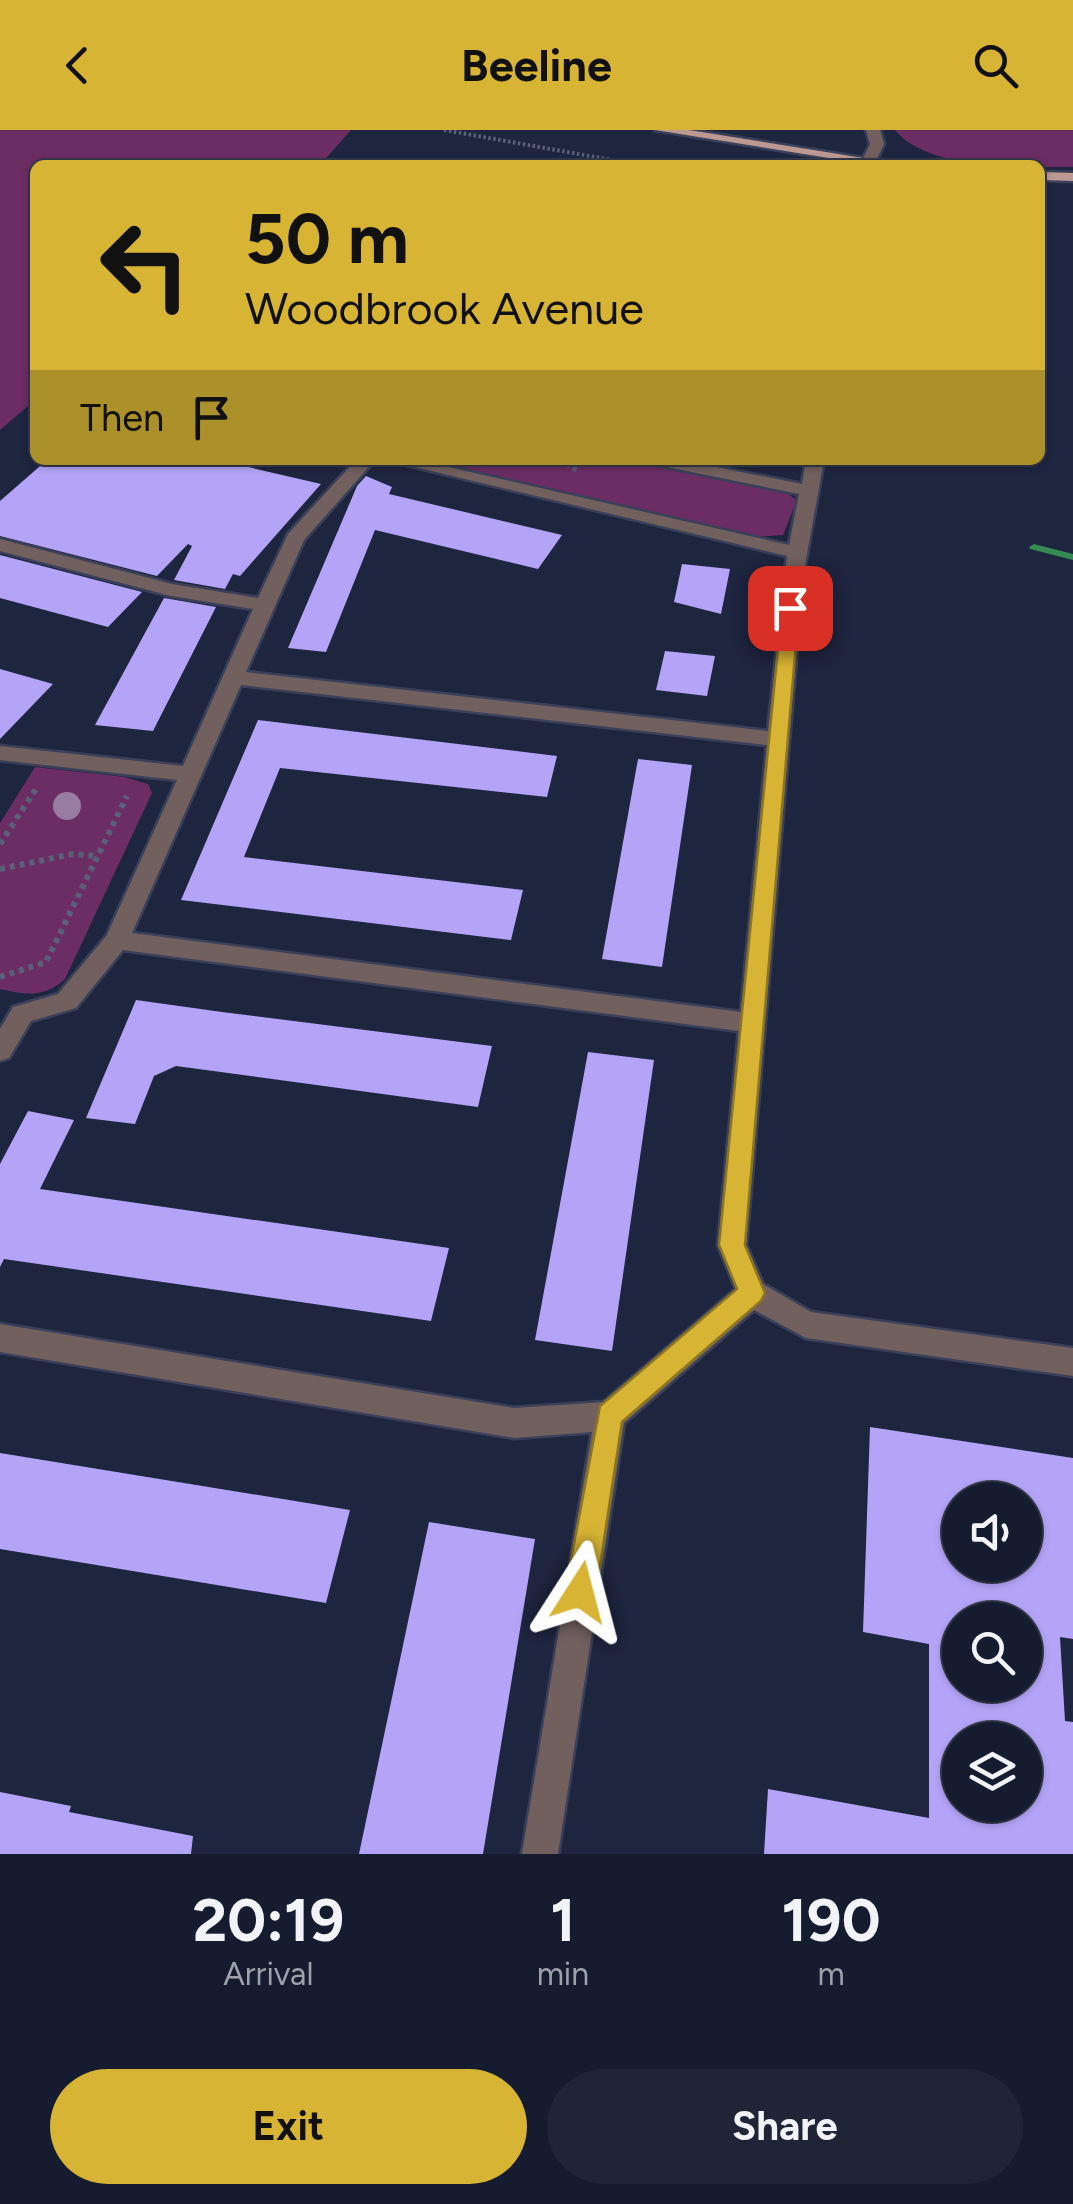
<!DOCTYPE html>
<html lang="en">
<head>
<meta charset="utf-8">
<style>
	body { margin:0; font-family:Figtree,sans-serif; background:#1f2537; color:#f1f3f6; height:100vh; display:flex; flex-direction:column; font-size:38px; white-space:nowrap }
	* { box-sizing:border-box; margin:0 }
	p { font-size:32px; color:#9ea1aa }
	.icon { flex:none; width:55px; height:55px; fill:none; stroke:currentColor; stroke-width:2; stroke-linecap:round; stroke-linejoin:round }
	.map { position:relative; height:1724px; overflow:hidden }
	.panel { display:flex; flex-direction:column; background:#161c2f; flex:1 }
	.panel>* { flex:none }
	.guide { position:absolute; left:30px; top:30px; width:1015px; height:305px; border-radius:15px; box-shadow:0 2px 8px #0004,0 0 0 2px #353a4b; background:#d8b434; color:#111; overflow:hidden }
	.controls { position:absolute; left:942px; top:1352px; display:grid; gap:20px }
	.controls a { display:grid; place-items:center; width:100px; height:100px; border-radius:50%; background:#161c2f; box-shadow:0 2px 8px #0004,0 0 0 2px #353a4b; font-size:50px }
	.pin { position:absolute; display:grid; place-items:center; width:85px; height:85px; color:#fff; margin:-42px; border-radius:20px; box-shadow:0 5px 15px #0006 }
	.me { position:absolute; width:110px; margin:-55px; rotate:9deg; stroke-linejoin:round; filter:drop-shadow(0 0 8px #0008) }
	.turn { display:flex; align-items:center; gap:35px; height:210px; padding:0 50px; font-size:45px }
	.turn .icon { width:130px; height:130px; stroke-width:2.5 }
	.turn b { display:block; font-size:70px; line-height:85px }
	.then { display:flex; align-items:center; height:95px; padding:0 50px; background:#0003; gap:20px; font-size:38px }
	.eta { display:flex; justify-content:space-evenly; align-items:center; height:170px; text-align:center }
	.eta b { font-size:60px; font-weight:700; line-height:70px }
	.cta { display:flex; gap:20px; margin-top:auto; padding:20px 50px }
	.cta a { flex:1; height:115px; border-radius:60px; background:#d8b434; color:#111; font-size:40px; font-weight:700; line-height:115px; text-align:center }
	.cta a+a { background:#1f2537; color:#f1f3f6 }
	header { display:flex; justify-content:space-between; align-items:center; height:130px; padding:0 50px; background:#d8b434; color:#111; font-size:45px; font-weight:700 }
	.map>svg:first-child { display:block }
</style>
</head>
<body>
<header><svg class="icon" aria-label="back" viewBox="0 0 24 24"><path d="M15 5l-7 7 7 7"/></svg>Beeline<svg class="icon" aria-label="search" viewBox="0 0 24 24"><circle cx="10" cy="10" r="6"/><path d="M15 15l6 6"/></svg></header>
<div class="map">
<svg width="1073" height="1724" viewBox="0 0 1073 1724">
	<rect width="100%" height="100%" fill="#1e253f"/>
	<path fill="#6b2d64" d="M 0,0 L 351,0 L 320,35 L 35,35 L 35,270 L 0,300 Z
		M 895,0 L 1073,0 L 1073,37 C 1025,37 928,41 895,0 Z
		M 425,330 L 633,330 L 785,362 L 797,370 L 783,405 L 757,407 Z
		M 35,637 L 125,647 L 148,654 L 152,663 L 65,849 C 44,868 27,865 0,859 L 0,693 Z"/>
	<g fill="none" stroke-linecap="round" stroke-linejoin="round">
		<path fill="#368a53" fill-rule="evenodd" d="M 1034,414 L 1073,424 L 1073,430 L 1030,419 L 1029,417 Z"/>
	</g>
	<path fill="#b4a4f7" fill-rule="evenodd" d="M 47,330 L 218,330 L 321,354 L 240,446 L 233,444 L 225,459 L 174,450 L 192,416 L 188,414 L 157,446 L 0,406 L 0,371 Z
		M 366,346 L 392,357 L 389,364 L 562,405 L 538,439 L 375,400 L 326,522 L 288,518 L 357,356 Z
		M 0,425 L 142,462 L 108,497 L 0,468 Z
		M 682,434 L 730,439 L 721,484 L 674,472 Z
		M 164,468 L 216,477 L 153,601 L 95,595 Z
		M 665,521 L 715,526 L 707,566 L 656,560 Z
		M 0,539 L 53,554 L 0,609 Z
		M 258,590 L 557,626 L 547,667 L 280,638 L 244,727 L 523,760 L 511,810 L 181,770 Z
		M 638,629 L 692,635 L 662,837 L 602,829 Z
		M 136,870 L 222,882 L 492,916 L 478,977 L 176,936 L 154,946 L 135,994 L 86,988 Z
		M 588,922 L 654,930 L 612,1221 L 535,1210 Z
		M 28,981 L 74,990 L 40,1059 L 449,1118 L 431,1191 L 4,1129 L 0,1137 L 0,1034 Z
		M 870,1297 L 1073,1328 L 1073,1509 L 1060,1507 L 1065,1591 L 1073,1592 L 1073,1724 L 764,1724 L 768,1659 L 929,1688 L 929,1514 L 863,1502 ZM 960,1370 L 1025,1370 L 1025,1435 L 960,1435 ZM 960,1490 L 1025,1490 L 1025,1555 L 960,1555 ZM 960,1610 L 1025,1610 L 1025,1675 L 960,1675 Z
		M 0,1323 L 350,1380 L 326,1473 L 0,1419 Z
		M 429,1392 L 535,1409 L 483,1724 L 359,1724 Z
		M 0,1662 L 71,1676 L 69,1682 L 193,1706 L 191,1724 L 0,1724 Z"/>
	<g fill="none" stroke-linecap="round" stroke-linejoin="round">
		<defs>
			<path id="minor" d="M 866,0 L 880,0 L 884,14 L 874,35 L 860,35 L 870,14 Z
				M 356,330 L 375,330 L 304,410 L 246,542 L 768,601 L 787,426 L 386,330 L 418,330 L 789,415 L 799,364 L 657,335 L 648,330 L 681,330 L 802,354 L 806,330 L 824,330 L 803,446 L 746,1115 L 763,1154 L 811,1182 L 1073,1218 L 1073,1246 L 806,1208 L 754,1180 L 624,1293 L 558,1724 L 522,1724 L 592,1302 L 514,1308 L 0,1222 L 0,1194 L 514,1278 L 604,1272 L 736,1159 L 718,1115 L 739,901 L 123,820 L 76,878 L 31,891 L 9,928 L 0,931 L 0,899 L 13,877 L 58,864 L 107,805 L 177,650 L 0,630 L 0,616 L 183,636 L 253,479 L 171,466 L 0,421 L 0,409 L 172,454 L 258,468 L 288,404 ZM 241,555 L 767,615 L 741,882 L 132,803 Z"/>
			<path id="major" d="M 655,0 L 689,0 L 907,35 L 872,35 Z
				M 1040,42 L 1073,43 L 1073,51 L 1040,50 Z"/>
		</defs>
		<use href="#minor" stroke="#3a4059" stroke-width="5"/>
		<use href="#major" stroke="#3a4059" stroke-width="5"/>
		<path stroke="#596078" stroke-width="4" stroke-dasharray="2.5 2.5" stroke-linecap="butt" d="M 444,0 L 640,35"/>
		<path stroke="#596078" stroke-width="5" stroke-dasharray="4 4" stroke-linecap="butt" d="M 559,330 L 577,340"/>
		<path stroke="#596078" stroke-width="6" stroke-dasharray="5 5" stroke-linecap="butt" d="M 0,714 L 38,656
			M 0,739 L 73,724 L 98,726
			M 0,847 L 46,832 L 127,666"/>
		<use href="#minor" fill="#71605d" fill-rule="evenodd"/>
		<use href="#major" fill="#bc9a93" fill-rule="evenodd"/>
	</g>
	<circle fill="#997ca2" cx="67" cy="676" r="14"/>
	<path fill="#d8b434" stroke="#8c7522" stroke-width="2.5" d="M 790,473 L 799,478 L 745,1115 L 765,1163 L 761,1171 L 622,1292 L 596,1462 L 591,1473 L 580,1477 L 570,1473 L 565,1462 L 600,1276 L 737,1159 L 719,1115 L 782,478 Z"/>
</svg>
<div class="controls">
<a><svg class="icon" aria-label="sound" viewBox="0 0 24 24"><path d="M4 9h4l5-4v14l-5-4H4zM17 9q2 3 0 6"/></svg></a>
<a><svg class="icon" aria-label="search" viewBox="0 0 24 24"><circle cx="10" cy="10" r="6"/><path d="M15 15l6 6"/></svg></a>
<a><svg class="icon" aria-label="layers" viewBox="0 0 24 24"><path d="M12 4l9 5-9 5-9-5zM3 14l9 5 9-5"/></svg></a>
</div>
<div class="pin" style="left:790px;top:478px;background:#d93025"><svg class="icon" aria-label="arrive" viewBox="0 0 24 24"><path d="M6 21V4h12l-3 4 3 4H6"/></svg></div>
<svg class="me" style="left:580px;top:1462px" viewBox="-20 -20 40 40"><path d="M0-17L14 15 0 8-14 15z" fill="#d8b434" stroke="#fff" stroke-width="4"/></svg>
<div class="guide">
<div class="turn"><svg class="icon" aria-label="left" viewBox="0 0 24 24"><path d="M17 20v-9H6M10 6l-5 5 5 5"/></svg><div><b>50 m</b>Woodbrook Avenue</div></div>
<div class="then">Then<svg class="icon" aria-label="arrive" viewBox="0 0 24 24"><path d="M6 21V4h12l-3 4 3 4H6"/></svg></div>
</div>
</div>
<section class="panel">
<div class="eta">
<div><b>20:19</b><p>Arrival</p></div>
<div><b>1</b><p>min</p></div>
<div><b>190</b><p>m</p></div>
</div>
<div class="cta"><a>Exit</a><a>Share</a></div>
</section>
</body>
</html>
